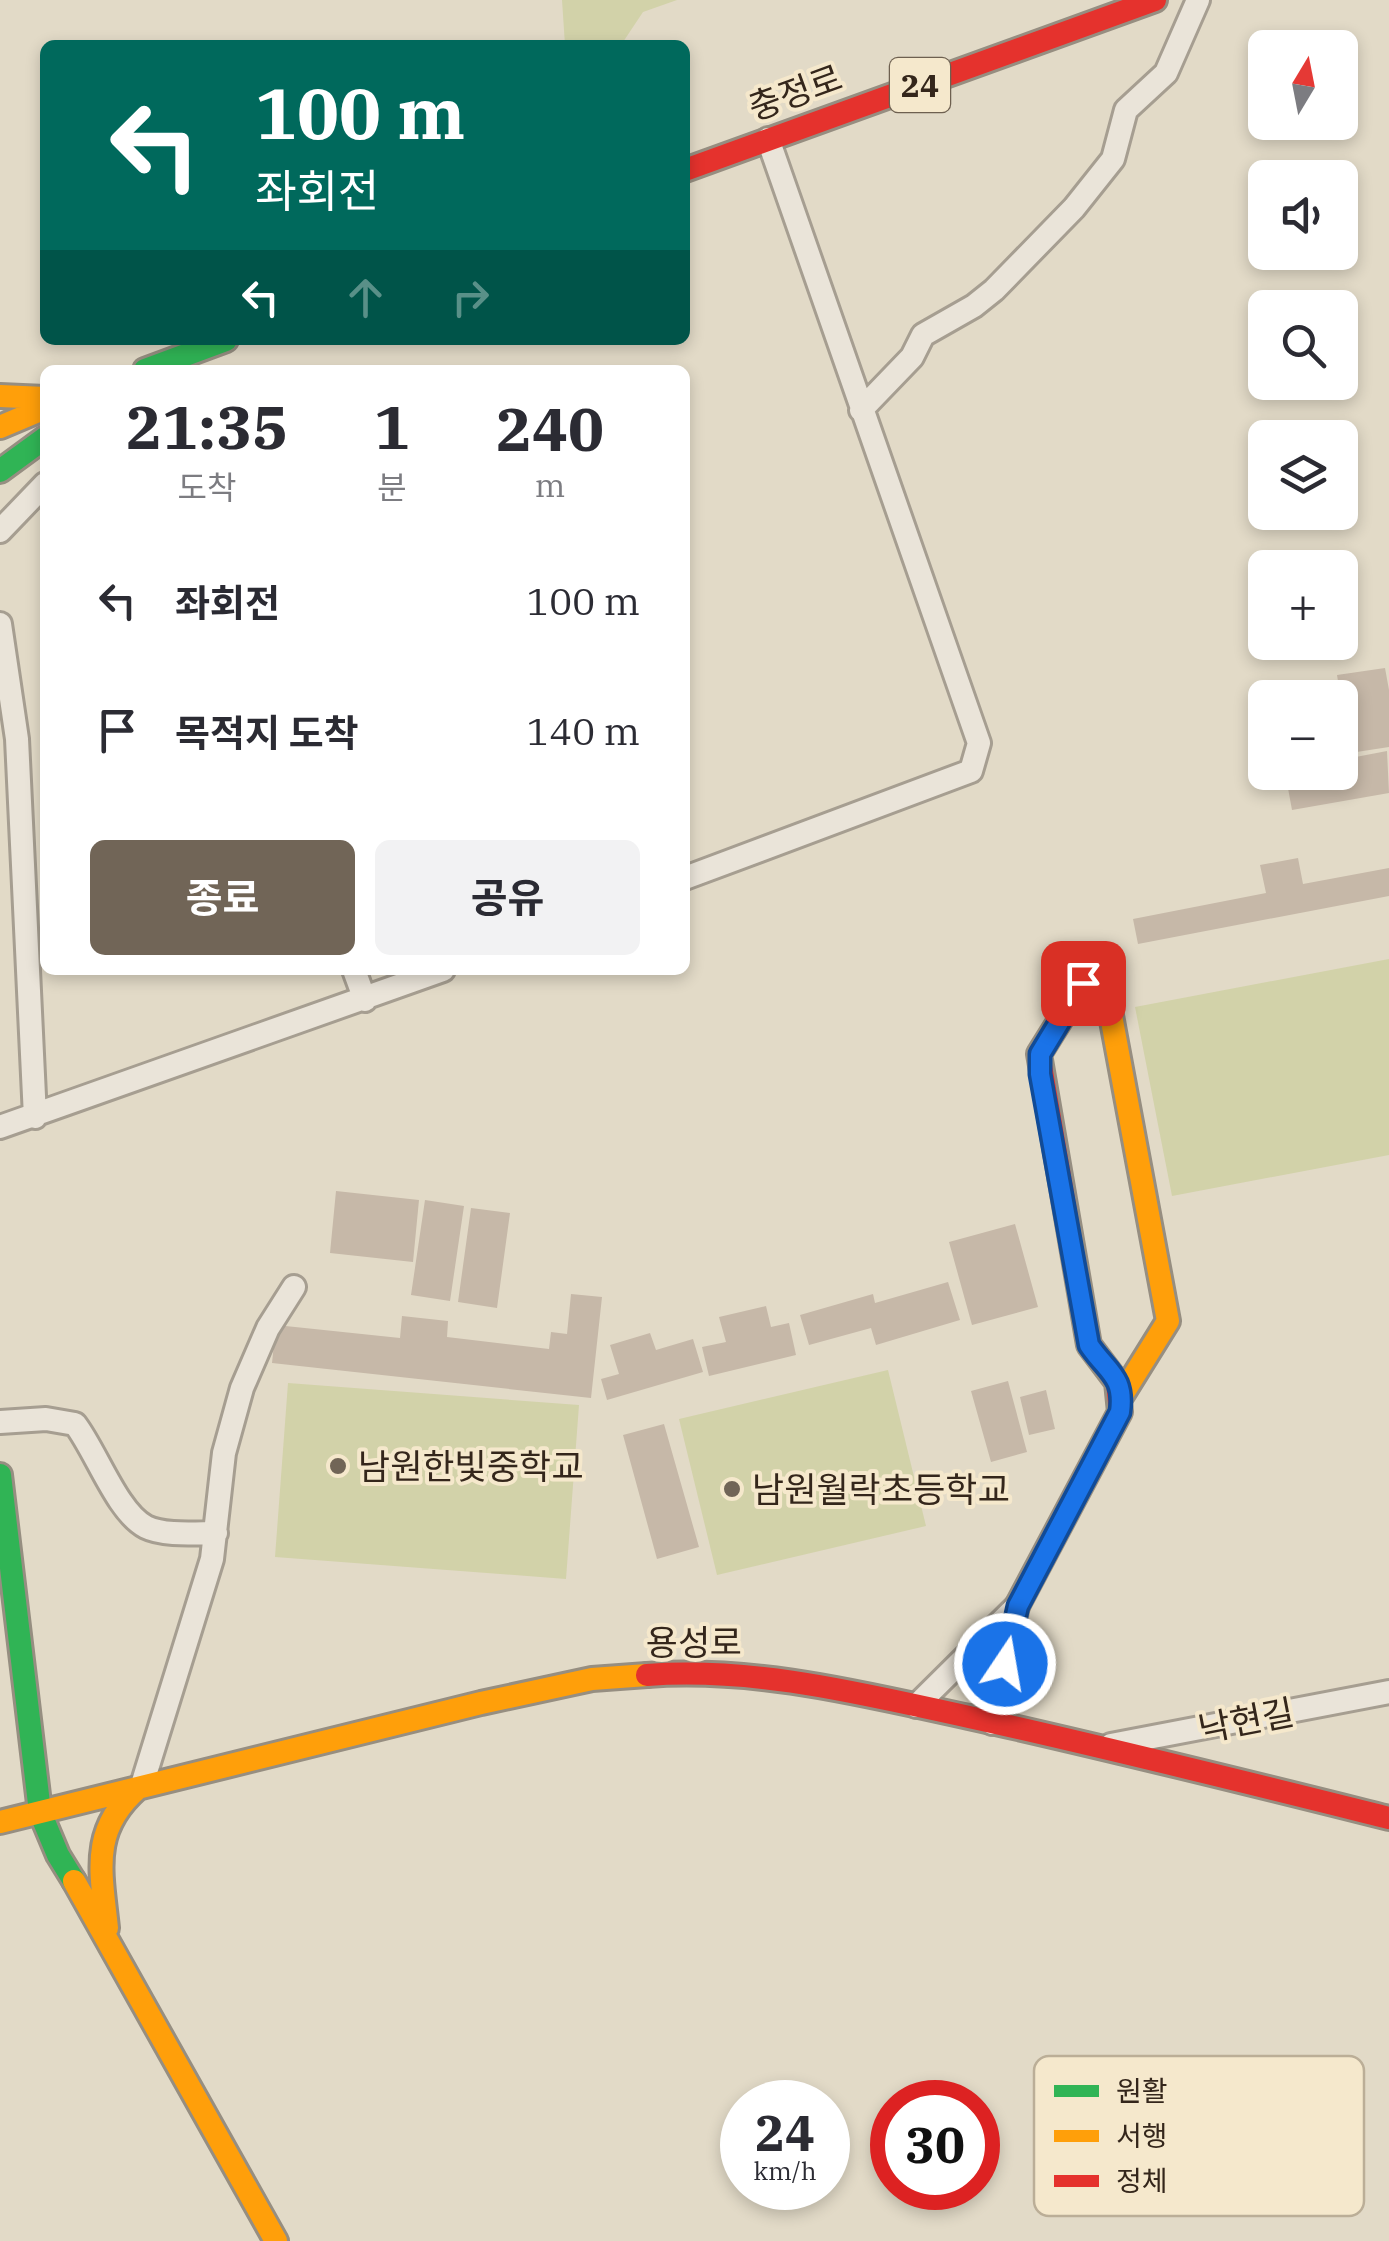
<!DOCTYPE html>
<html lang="ko">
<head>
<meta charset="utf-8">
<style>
	body { margin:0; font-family:"IBM Plex Serif","Noto Sans KR",serif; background:#f2f2f3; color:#2b2b33; height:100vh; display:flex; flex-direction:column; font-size:38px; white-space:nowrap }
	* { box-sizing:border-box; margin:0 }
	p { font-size:32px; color:#7c7c81 }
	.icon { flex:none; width:55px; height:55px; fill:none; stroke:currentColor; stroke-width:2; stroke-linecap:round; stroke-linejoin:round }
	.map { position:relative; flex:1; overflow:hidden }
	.drawer { position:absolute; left:40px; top:365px; width:650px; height:610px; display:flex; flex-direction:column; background:#fff; border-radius:15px; box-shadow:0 5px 15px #0003 }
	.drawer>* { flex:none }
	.banner { position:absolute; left:40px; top:40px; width:650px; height:305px; border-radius:15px; box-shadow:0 5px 15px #0003; background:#00695c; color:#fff; overflow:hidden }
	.needle { width:65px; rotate:10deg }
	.fabs { position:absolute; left:1248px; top:30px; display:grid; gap:20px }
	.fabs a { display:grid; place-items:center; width:110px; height:110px; border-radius:15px; background:#fff; box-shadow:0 5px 15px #0003; font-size:50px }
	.speed { position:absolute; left:720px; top:2080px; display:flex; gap:20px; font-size:50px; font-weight:700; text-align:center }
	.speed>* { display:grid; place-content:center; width:130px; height:130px; border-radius:50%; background:#fff; box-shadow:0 5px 15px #0003; line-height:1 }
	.speed small { font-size:25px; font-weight:400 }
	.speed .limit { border:15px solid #d22; background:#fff; color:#111 }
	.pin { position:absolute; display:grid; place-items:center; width:85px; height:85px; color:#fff; margin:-42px; border-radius:20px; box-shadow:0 5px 15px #0006 }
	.me { position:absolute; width:110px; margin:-55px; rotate:12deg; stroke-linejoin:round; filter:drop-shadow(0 0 8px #0008) }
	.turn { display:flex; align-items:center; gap:35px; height:210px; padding:0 50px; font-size:45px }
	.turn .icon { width:130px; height:130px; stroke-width:2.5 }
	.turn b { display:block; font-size:70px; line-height:85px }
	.lanes { display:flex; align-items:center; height:95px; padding:0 50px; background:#0003; justify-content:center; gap:50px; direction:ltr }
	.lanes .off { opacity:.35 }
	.eta { display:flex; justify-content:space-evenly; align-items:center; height:170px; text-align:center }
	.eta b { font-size:60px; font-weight:700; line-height:70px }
	.button { display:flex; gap:20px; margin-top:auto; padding:20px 50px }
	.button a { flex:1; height:115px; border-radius:15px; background:#716557; color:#fff; font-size:40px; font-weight:700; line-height:115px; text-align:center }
	.button a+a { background:#f2f2f3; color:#2b2b33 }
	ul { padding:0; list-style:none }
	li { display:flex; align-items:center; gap:30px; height:130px; padding:0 50px }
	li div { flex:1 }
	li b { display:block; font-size:38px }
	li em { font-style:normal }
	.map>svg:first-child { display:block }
</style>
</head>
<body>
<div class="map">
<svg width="1389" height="2241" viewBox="0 0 1389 2241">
	<rect width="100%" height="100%" fill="#e2dac7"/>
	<path fill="#d2d2a9" d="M 562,0 L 677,0 L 643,12 L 621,45 L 565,45 Z
		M 1389,959 L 1389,1155 L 1172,1196 L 1135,1007 Z
		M 888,1370 L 926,1526 L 717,1575 L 679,1419 Z
		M 288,1383 L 579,1405 L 566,1579 L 275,1557 Z"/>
	<path fill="#c6b8a8" d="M 1385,668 L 1389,690 L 1389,747 L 1350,753 L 1337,675 Z
		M 1387,751 L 1389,793 L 1292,810 L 1285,772 L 1340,772 L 1340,760 Z
		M 1298,858 L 1303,884 L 1389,868 L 1389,896 L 1138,944 L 1133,919 L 1266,893 L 1260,865 Z
		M 336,1191 L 419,1200 L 413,1262 L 330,1253 Z
		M 425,1200 L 464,1206 L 450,1301 L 411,1295 Z
		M 471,1208 L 510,1213 L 497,1308 L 458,1302 Z
		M 1015,1224 L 1038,1307 L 972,1325 L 949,1242 Z
		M 948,1282 L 960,1320 L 876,1345 L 871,1328 L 809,1345 L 800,1315 L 873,1294 L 875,1303 Z
		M 571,1294 L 602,1297 L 591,1398 L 272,1363 L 276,1325 L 400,1338 L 402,1316 L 448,1321 L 447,1337 L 549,1349 L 551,1332 L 567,1334 Z
		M 766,1306 L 771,1327 L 789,1323 L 796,1355 L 709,1376 L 702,1347 L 726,1342 L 719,1317 Z
		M 650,1333 L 656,1350 L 693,1339 L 703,1372 L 607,1400 L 601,1379 L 619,1374 L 610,1345 Z
		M 1008,1381 L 1027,1452 L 991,1462 L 971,1391 Z
		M 1046,1390 L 1055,1429 L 1029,1435 L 1020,1397 Z
		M 664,1424 L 699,1547 L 657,1559 L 623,1435 Z"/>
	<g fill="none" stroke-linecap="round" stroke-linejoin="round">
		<defs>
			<path id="street" d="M 861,410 L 912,357 L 923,335 L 974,306 L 994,290 L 1074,208 L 1113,159 L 1126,110 L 1166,73 L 1198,0
				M 0,531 L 45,484
				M 0,624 L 17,739 L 35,1117
				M 685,878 L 971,771 L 979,743 L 768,139
				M 354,970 L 365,1000
				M 0,1127 L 443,970
				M 0,1422 L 46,1419 L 75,1424 C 96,1451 117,1512 146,1527 C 164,1536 196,1533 216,1533
				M 916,1706 L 1017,1606 L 992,1723
				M 1111,1745 L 1389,1692
				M 142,1785 L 212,1559 L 224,1453 L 242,1388 L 268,1328 L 294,1287"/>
			<path id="fast" d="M 145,370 L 226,340
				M 0,471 L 45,438
				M 0,1475 L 40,1812 L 58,1855 L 74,1881"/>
			<path id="slow" d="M 0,396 L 45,398
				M 0,427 L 45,408
				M 1104,978 L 1168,1321 L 1122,1395
				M 0,1822 L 481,1703 L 592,1679 L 647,1675
				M 74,1881 L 276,2241
				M 107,1928 C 101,1871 90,1830 138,1788"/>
			<path id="jam" d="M 685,170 L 1155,0
				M 1017,1606 L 1120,1412 L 1117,1382 L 1089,1345 L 1039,1054 L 1100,956 L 1104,978
				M 647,1675 C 757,1667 862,1694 969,1717 C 1110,1748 1249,1783 1389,1818"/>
		</defs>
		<use href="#street" stroke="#a69e91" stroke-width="28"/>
		<use href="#fast" stroke="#968e81" stroke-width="28"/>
		<use href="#slow" stroke="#968e81" stroke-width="28"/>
		<use href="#jam" stroke="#968e81" stroke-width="28"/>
		<use href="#street" stroke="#eae4d9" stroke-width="22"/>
		<use href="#fast" stroke="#30b455" stroke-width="22"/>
		<use href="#slow" stroke="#ff9f0a" stroke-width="22"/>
		<use href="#jam" stroke="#e5322d" stroke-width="22"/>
	</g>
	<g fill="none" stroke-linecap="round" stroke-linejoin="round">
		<defs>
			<path id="route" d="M 1005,1664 L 1018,1606 L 1120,1412 C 1125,1376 1107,1372 1089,1345 L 1040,1074 L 1040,1054 L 1083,983"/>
		</defs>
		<use href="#route" stroke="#114b97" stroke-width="25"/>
		<use href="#route" stroke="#1a73e8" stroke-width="18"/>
	</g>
	<g fill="#716557" stroke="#f5e8cc" stroke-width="4">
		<circle cx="338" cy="1466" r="10"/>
		<circle cx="732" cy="1489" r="10"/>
	</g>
	<g text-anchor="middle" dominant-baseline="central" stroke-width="8" stroke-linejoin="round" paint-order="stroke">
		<rect fill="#f5e8cc" stroke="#6e6050" stroke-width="2.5" x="890" y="58" width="60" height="54" rx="8"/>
		<g font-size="32" font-weight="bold" fill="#34261b">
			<text x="920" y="85">24</text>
		</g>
		<g font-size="35" fill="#34261b" stroke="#f5e8cc">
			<text transform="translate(795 92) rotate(-20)">충정로</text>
			<text x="694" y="1642">용성로</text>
			<text transform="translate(1246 1720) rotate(-11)">낙현길</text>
		</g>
		<g font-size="35" fill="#34261b" stroke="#f5e8cc" text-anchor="start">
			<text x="358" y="1466">남원한빛중학교</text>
			<text x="752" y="1489">남원월락초등학교</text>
		</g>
	</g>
	<rect x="1034" y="2056" width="330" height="160" rx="15" fill="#f5e8cc" stroke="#bbae97" stroke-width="2.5"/>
	<rect x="1054" y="2085" width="45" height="12" fill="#30b455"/>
	<rect x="1054" y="2130" width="45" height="12" fill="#ff9f0a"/>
	<rect x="1054" y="2175" width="45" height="12" fill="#e5322d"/>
	<g font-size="28" fill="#34261b">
		<text x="1116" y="2101">원활</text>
		<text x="1116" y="2146">서행</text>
		<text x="1116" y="2191">정체</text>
	</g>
</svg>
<div class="fabs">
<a><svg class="needle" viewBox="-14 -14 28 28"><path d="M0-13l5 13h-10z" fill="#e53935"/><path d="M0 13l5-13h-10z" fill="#7c7c81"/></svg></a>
<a><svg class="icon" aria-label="sound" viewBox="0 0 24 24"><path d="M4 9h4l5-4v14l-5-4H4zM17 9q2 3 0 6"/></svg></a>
<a><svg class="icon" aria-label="search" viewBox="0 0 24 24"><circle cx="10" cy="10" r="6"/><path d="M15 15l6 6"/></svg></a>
<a><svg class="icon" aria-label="layers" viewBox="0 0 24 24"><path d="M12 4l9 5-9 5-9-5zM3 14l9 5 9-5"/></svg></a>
<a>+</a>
<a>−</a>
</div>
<div class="speed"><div>24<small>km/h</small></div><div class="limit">30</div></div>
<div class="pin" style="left:1083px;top:983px;background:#d93025"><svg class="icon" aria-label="arrive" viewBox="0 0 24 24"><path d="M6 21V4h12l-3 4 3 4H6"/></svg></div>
<svg class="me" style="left:1005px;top:1664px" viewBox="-20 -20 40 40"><circle r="17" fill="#1a73e8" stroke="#fff" stroke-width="3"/><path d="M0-11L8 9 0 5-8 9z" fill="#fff"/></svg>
<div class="banner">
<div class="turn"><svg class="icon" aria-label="left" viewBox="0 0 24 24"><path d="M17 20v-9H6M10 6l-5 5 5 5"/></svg><div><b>100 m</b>좌회전</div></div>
<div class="lanes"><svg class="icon" aria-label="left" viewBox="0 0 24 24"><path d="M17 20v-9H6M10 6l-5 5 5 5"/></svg><svg class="icon off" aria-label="ahead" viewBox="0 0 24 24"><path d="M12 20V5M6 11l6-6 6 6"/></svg><svg class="icon off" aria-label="right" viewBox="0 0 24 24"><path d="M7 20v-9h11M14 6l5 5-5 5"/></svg></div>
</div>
<section class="drawer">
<div class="eta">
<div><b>21:35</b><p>도착</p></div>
<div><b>1</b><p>분</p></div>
<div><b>240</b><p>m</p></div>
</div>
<ul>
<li><svg class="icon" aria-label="left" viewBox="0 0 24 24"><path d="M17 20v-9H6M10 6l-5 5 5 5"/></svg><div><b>좌회전</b></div><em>100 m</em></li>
<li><svg class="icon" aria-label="arrive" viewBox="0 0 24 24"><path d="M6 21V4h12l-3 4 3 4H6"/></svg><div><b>목적지 도착</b></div><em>140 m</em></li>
</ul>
<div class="button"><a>종료</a><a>공유</a></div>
</section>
</div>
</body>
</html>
